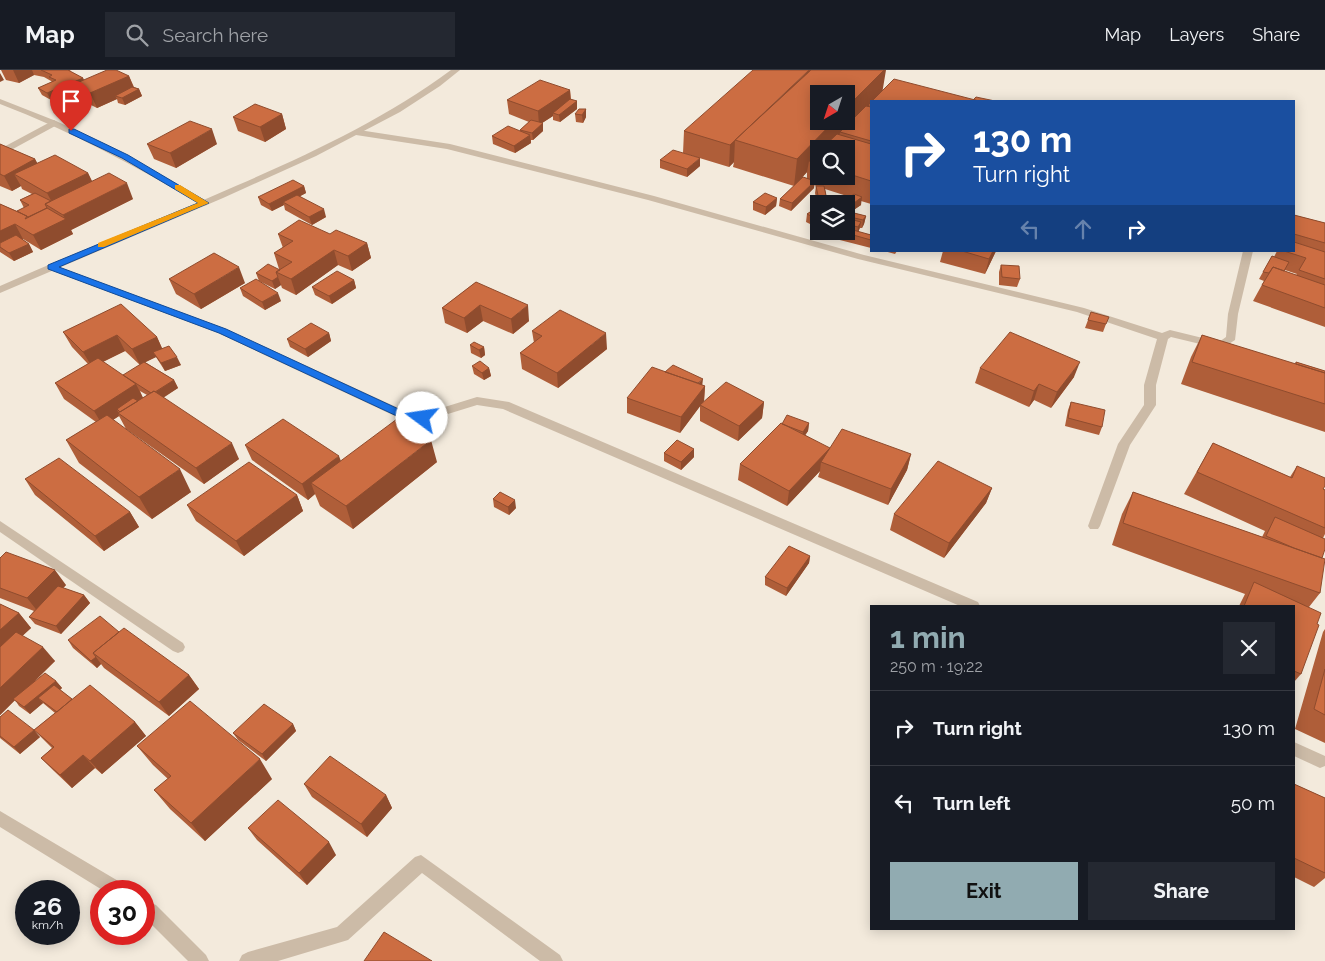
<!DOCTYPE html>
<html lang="en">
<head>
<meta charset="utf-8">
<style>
	body { margin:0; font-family:Raleway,sans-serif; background:#242831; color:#f1f3f6; height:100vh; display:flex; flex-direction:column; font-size:19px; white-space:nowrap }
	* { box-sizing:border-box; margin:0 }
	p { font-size:16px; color:#9ea1a6 }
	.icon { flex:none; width:28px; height:28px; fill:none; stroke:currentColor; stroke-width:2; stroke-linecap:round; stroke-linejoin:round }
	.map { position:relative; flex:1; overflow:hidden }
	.sheet { position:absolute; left:870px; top:535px; width:425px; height:325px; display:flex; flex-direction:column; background:#171b24; border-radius:0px; box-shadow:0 2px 12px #0003 }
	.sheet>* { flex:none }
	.hud { position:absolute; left:870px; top:30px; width:425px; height:152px; border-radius:0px; box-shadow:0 2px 12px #0003; background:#1a4fa0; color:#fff; overflow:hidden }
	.needle { width:32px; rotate:219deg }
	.controls { position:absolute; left:810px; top:15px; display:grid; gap:10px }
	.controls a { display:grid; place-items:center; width:45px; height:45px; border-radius:0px; background:#171b24; box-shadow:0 2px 12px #0003; font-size:25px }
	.speed { position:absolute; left:15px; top:810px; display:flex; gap:10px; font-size:25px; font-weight:700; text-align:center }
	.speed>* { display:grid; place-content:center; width:65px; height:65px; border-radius:50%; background:#171b24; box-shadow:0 2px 12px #0003; line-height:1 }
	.speed small { font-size:12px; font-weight:400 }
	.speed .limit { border:8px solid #d22; background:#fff; color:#111 }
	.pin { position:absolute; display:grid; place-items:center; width:42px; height:42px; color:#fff; margin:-51px -21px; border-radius:50% 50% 50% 0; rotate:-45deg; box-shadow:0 0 5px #0007 }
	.pin .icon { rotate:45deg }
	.me { position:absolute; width:55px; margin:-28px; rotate:284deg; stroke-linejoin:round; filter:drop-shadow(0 0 4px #0008) }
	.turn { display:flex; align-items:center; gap:18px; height:105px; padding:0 20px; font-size:22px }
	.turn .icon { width:65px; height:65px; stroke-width:2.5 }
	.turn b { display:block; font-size:35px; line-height:42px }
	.lanes { display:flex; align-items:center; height:48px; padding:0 20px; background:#0003; justify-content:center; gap:25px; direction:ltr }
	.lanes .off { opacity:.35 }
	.round { display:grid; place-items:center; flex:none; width:52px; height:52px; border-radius:0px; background:#242831 }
	.head { display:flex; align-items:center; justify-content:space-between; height:85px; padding:0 20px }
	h1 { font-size:30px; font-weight:700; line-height:38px; color:#91abb1 }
	.action { display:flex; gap:10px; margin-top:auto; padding:10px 20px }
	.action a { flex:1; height:58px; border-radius:0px; background:#91abb1; color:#111; font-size:20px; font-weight:700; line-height:58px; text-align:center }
	.action a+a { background:#242831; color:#f1f3f6 }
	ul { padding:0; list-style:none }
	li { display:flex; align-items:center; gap:15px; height:75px; padding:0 20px; border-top:1px solid #363941 }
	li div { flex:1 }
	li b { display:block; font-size:19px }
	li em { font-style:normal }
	header { display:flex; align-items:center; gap:30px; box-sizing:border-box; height:70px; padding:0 25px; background:#171b24; border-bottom:1px solid #363941 }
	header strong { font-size:24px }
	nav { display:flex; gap:28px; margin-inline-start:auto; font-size:18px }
	.search { width:350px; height:45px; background:#242831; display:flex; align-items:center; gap:12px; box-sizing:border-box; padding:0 18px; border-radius:0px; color:#9ea1a6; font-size:19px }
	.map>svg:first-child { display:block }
</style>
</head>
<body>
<header>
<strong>Map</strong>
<div class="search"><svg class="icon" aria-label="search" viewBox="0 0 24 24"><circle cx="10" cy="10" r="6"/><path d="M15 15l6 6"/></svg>Search here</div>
<nav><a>Map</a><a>Layers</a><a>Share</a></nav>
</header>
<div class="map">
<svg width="1325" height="891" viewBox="0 0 1325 891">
	<rect width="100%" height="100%" fill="#f3eadc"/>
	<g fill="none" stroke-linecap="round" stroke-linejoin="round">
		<path fill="#ccbba7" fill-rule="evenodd" d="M 54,50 L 58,53 L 57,55 L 0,86 L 0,79 Z
			M 421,785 L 560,885 L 563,891 L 540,891 L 422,803 L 348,870 L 278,891 L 239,891 L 242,885 L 248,882 L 337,857 L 415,787 Z"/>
		<path fill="#ccbba7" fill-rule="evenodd" d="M 0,29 L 56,51 L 108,75 L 210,133 L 205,136 L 202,135 C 137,97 71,61 0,34 Z
			M 359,60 L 450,74 L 654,126 L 864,185 L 1084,238 L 1162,263 L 1170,260 L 1219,272 L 1226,267 L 1228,244 L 1243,181 L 1253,181 L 1238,244 L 1235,270 L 1221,279 L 1171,267 L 1168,269 L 1156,315 L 1156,335 L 1130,375 L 1100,456 L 1098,459 L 1090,459 L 1088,456 L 1118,374 L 1144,335 L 1144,315 L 1157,269 L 1077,242 L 858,189 L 648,130 L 447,79 L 356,65 L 355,63 Z
			M 51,194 L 226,259 L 405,341 L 422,344 L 477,327 L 509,332 L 978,532 L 980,536 L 960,536 L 503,339 L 477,335 L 422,352 L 399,348 L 218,263 L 48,199 L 46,197 Z
			M 0,451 L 183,573 L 185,577 L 183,581 L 178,583 L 173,581 L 0,462 Z
			M 1294,672 L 1325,686 L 1325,696 L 1320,698 L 1294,686 Z
			M 0,741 L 125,815 L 127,821 L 104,821 L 0,757 Z
			M 144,829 L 156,835 L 206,885 L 209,891 L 188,891 L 144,847 Z"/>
		<path fill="#ccbba7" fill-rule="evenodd" d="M 451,0 L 460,0 L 440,16 L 400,42 L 316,86 L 223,128 L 0,223 L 0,216 C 79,181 159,150 238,115 C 312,83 386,48 451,0 Z"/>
	</g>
	<path fill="#af5e39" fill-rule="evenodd" d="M 1,0 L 70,0 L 71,2 L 83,8 L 84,10 L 129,6 L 134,17 L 139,19 L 142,26 L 125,35 L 118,33 L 117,29 L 97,38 L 79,29 L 75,20 L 51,30 L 42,25 L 38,18 L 52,12 L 51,11 L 44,7 L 34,5 L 19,13 L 6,10 Z
		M 570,20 L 571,30 L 577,31 L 577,39 L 560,52 L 553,50 L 553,46 L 542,53 L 543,61 L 533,70 L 531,70 L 531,73 L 515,83 L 493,74 L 492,66 L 520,61 L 520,60 L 529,52 L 509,44 L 507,30 Z
		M 883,20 L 973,30 L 995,31 L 871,31 L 871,134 L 861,131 L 861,135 L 852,141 L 846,138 L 846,130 L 850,127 L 825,119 L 827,130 L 827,134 L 819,134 L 819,150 L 812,155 L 806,152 L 807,144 L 818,137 L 815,123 L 816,116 L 814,115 L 814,118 L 791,141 L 779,136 L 780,129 L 794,116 L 733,97 L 734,92 L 729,97 L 683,83 L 684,61 ZM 819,79 L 846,79 L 846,106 L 819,106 ZM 807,102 L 807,108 L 797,113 Z
		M 586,39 L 586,47 L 583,53 L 576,52 L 575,44 Z
		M 282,44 L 286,59 L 265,72 L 238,61 L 233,47 Z
		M 0,74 L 35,89 L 37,93 L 88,103 L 92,111 L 133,129 L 71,160 L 73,164 L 41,180 L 23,169 L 22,169 L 29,174 L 33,182 L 14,191 L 0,182 L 0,134 L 17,141 L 24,138 L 20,130 L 32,124 L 22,119 L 21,116 L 12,121 L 0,116 Z
		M 147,74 L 217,74 L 176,98 L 154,89 Z
		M 660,90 L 700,96 L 687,107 L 660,98 Z
		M 304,116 L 306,123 L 300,126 L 326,147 L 312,155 L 285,140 L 284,135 L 272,141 L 261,135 L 258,127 Z
		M 777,128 L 776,136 L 765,145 L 753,140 L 753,132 Z
		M 846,141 L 866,146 L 864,154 L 862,158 L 860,158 L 858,162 L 871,165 L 871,178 L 832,168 L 833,161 L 846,161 Z
		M 1294,145 L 1325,153 L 1325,257 L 1253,231 L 1264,211 L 1259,209 L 1272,186 L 1274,187 L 1277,181 L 1294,181 ZM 1285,200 L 1297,204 L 1296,205 L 1284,201 Z
		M 278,164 L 330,164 L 367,173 L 371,188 L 352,201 L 338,195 L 296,225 L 282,218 L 281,215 L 275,219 L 259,211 L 256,203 L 280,200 L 279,199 L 274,183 L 283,178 Z
		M 884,181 L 897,181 L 895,184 Z
		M 943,181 L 996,181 L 985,204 L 940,192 Z
		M 1001,195 L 1020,209 L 1017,217 L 999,215 L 999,202 Z
		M 169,209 L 245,213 L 201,239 L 176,224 Z
		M 354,210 L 356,218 L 332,234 L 315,225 L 312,217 Z
		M 476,212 L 529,251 L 513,264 L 483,251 L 467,263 L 445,253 L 442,238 Z
		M 240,218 L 281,231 L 265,240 L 243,226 Z
		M 1091,242 L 1106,254 L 1103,262 L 1085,258 Z
		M 532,261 L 607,279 L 558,318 L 522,299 L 520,283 L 534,273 Z
		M 63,262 L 157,267 L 162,278 L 181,295 L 165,301 L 156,287 L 145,292 L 174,310 L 178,318 L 163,327 L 239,389 L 204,414 L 126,359 L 119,346 L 113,350 L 191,422 L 152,449 L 79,393 L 66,370 L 96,352 L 64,329 L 55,313 L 88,294 L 72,277 ZM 125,281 L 140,295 L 123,306 L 103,292 ZM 140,321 L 147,325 L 143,328 Z
		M 329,263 L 331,271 L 308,287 L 290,277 L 287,269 Z
		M 1202,265 L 1295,294 L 1296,292 L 1325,301 L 1325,362 L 1181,314 L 1191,287 Z
		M 470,275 L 484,277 L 485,285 L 481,288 L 471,283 Z
		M 472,296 L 489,298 L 491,306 L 484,310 L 474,304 Z
		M 980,298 L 1074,307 L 1051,338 L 1034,330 L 1029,337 L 975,313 Z
		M 702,315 L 705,316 L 704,331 L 703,333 L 764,332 L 762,348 L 738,371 L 700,351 L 700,336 L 680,363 L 627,343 L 627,328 Z
		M 1071,332 L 1102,357 L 1099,365 L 1065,356 L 1068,340 Z
		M 809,353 L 808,361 L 805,365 L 829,379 L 911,384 L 907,400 L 888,435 L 818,407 L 820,401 L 787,436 L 738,410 L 740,394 L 782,354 Z
		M 1213,373 L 1290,407 L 1297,396 L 1325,420 L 1325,464 L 1323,468 L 1320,523 L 1309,537 L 1317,554 L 1301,604 L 1294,612 L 1294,536 L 1239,536 L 1245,524 L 1112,475 L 1122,444 L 1133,422 L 1262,467 L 1265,461 L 1184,424 Z
		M 245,375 L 341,391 L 437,392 L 353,459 L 320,436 L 315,424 L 308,430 L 252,390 Z
		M 694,379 L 694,387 L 681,400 L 664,391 L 664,383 Z
		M 25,409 L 130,442 L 139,457 L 104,481 L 35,425 Z
		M 992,418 L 986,433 L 944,488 L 890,460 L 894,444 Z
		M 297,425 L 303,441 L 244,486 L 196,451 L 187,435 Z
		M 493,429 L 516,438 L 509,445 L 494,437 Z
		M 810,486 L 809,493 L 786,526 L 765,515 L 765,507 Z
		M 0,488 L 66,515 L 63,518 L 84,525 L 90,533 L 61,564 L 35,554 L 29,547 L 34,541 L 0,528 Z
		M 0,534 L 19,543 L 31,558 L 22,566 L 55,591 L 35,611 L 56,611 L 62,618 L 60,620 L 72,629 L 135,652 L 146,666 L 102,704 L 95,698 L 72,718 L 54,701 L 41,688 L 52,678 L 34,660 L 55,643 L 43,633 L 30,644 L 19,636 L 15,630 L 0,645 Z
		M 1325,559 L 1325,673 L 1295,659 L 1323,562 Z
		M 119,562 L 189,605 L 199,619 L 169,646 L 104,598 L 101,594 L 97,598 L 73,578 L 68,570 Z
		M 0,647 L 40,667 L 20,684 L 0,668 Z
		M 293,654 L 296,661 L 266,691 L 238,670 L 233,663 Z
		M 137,676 L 272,709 L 205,771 L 170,739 L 154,720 L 168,709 L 153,695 Z
		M 304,714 L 386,725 L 392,738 L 367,767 L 312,727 Z
		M 1294,714 L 1325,728 L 1325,808 L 1314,817 L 1294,807 Z
		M 248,758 L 336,785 L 307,815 L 257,770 Z"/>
	<path fill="#8f4c2e" d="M 13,0 L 32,0 L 34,5 L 19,13 Z
		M 809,0 L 820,0 L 735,70 Z
		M 884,0 L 886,0 L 882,24 L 875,31 L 871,31 L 871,34 L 869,34 L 869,38 L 840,62 L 839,69 L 830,79 L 819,79 L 819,90 L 809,91 L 807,102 L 794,116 L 797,89 L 834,51 L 846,51 L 846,38 Z
		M 0,3 L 4,10 L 0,12 Z
		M 129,6 L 135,21 L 115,26 L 117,29 L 97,38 L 90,23 Z
		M 83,8 L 86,15 L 72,15 L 75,20 L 51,30 L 47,23 Z
		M 139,19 L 142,26 L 125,35 L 122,28 Z
		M 570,20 L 571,35 L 553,43 L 553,46 L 539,55 L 538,41 Z
		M 577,31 L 577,39 L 560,52 L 559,45 Z
		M 586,39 L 586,47 L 583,53 L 582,45 Z
		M 282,44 L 286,59 L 265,72 L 260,57 Z
		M 543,53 L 543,61 L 533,70 L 532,63 Z
		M 212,59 L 217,74 L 176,98 L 170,83 Z
		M 530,65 L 531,73 L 515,83 L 514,76 Z
		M 735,70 L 734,92 L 729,97 L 730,75 Z
		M 700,88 L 700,96 L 687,107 L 687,99 Z
		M 35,89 L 43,104 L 14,104 L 21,116 L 12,121 L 4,106 Z
		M 88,103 L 95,118 L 55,138 L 47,123 Z
		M 815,111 L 814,118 L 791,141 L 792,133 Z
		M 127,113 L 133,129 L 71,160 L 73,164 L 41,180 L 33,165 L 65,149 L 63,145 Z
		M 304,116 L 306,123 L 286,134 L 283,132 L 284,135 L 272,141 L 269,134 Z
		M 862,127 L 861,135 L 852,141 L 854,133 Z
		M 777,128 L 776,136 L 765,145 L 766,137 Z
		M 324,139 L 326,147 L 312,155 L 309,147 Z
		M 819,143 L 819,150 L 812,155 L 813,147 Z
		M 866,146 L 864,154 L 862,158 L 863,150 Z
		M 861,152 L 859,160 L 857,165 L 858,157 Z
		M 15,154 L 23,169 L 4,180 L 0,177 L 0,161 Z
		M 367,173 L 371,188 L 352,201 L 348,186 Z
		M 29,174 L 33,182 L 14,191 L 9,183 Z
		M 334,180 L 338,195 L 296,225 L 291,209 Z
		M 993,181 L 996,181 L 985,204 L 989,189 Z
		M 239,197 L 245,213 L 201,239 L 194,224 Z
		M 278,207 L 281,215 L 275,219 L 272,211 Z
		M 354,210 L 356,218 L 332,234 L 329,226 Z
		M 278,223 L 281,231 L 265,240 L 262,232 Z
		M 480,235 L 483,251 L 467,263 L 464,248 Z
		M 528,235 L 529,251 L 513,264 L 511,249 Z
		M 329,263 L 331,271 L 308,287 L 305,279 Z
		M 606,263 L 607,279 L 558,318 L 557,303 Z
		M 117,265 L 125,281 L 92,297 L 83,282 Z
		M 157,267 L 164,283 L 153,282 L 156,287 L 140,295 L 132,279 Z
		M 484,277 L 485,285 L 481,288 L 479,280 Z
		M 177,287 L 181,295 L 165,301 L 161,293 Z
		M 1080,292 L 1074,307 L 1051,338 L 1057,322 Z
		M 489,298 L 491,306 L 484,310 L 482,303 Z
		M 703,309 L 702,317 L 692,319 Z
		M 174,310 L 178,318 L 157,332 L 153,324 Z
		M 136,314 L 144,330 L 117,339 L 119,345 L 118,343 L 119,346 L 103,356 L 94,341 Z
		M 1039,314 L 1034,330 L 1029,337 L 1034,321 Z
		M 705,316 L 704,331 L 680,363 L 681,347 Z
		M 764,332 L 762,348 L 738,371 L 739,356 Z
		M 809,353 L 808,361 L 802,370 L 803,362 Z
		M 431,370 L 437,392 L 353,459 L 346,436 Z
		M 232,373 L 239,389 L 204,414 L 196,398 Z
		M 830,378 L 827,393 L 821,392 L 820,401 L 787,436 L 789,421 Z
		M 694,379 L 694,387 L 681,400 L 681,392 Z
		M 911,384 L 907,400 L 888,435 L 891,419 Z
		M 339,386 L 345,402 L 311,413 L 315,424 L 308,430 L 302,414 Z
		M 180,399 L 191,422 L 152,449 L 139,427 Z
		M 992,418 L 986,433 L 944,488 L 949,473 Z
		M 297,425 L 303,441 L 244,486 L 236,471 Z
		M 515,430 L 516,438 L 509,445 L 508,437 Z
		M 130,442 L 139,457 L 104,481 L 95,466 Z
		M 810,486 L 809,493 L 786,526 L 787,518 Z
		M 55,500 L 66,515 L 39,543 L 27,528 Z
		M 84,525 L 90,533 L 61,564 L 56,556 Z
		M 19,543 L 31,558 L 4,583 L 0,579 L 0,560 Z
		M 43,577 L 55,591 L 15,630 L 13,629 L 15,630 L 0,645 L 0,618 Z
		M 96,587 L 101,594 L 97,598 L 91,591 Z
		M 189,605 L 199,619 L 169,646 L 159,632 Z
		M 56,611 L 62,618 L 45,632 L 38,628 L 43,633 L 30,644 L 24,637 Z
		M 135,652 L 146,666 L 102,704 L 90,691 Z
		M 293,654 L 296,661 L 266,691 L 262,684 Z
		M 34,660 L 40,667 L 20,684 L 14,677 Z
		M 83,685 L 95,698 L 72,718 L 60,705 Z
		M 260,689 L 272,709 L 205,771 L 191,753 Z
		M 386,725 L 392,738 L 367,767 L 361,754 Z
		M 329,772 L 336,785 L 307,815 L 299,803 Z"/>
	<path fill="#cc6d42" stroke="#8f4c2e" d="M 41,0 L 68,0 L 83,8 L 47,23 L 38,18 L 56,10 L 49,7 L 52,5 Z
		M 107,0 L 116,0 L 129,6 L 90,23 L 72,15 Z
		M 753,0 L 809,0 L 730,75 L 684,61 Z
		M 811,0 L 884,0 L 846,38 L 846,24 L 819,24 L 819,51 L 834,51 L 797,89 L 735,70 Z
		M 894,9 L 979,31 L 872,31 Z
		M 540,10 L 570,20 L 538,41 L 507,30 Z
		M 132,17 L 139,19 L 122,28 L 115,26 Z
		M 976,27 L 995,31 L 979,31 L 973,30 Z
		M 570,29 L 577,31 L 559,45 L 553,43 Z
		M 255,34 L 282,44 L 260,57 L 233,47 Z
		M 866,36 L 871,37 L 871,71 L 840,62 Z
		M 579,39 L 586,39 L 582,45 L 575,44 Z
		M 531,50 L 543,53 L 532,63 L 520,60 Z
		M 190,51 L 212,59 L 170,83 L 147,74 Z
		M 508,56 L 530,65 L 514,76 L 492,66 Z
		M 837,64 L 871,74 L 871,111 L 846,103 L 846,79 L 821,79 Z
		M 0,74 L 35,89 L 4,106 L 0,104 Z
		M 673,80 L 700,88 L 687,99 L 660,90 Z
		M 819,81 L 819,94 L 809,91 Z
		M 55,85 L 88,103 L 47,123 L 14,104 Z
		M 109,103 L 127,113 L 63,145 L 45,134 Z
		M 803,107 L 815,111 L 792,133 L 780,129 Z
		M 293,110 L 304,116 L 269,134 L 258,127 Z
		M 816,116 L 824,116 L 827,130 L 819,130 Z
		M 35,123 L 51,131 L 45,134 L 47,138 L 28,147 L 17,141 L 29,135 L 20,130 Z
		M 765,123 L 777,128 L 766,137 L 753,132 Z
		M 854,124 L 862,127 L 854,133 L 846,130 Z
		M 297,125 L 324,139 L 309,147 L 283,132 Z
		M 0,134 L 27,146 L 25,149 L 47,138 L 66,149 L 33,165 L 15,154 L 0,161 Z
		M 819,136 L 819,143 L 813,147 L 807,144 Z
		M 846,141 L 866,146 L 863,150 L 846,146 Z
		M 1294,145 L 1325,153 L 1325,173 L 1294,164 Z
		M 846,148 L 861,152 L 858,157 L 846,154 Z
		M 299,150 L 330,164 L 336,160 L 367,173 L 348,186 L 334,180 L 291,209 L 276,202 L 292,192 L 274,183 L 293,171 L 278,164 Z
		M 846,158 L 871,165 L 871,170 L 839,161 L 846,161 Z
		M 16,165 L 29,174 L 9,183 L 0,177 L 0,173 Z
		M 1294,172 L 1325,182 L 1325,209 L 1299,200 L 1306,188 L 1284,181 L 1294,181 Z
		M 962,181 L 993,181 L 989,189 Z
		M 214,183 L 239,197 L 194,224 L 169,209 Z
		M 1272,186 L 1289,192 L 1284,201 L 1273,197 L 1269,203 L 1263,202 Z
		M 268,194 L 280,200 L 276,202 L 278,207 L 272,211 L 256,203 Z
		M 1001,195 L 1019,196 L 1020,209 L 1002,207 Z
		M 1273,197 L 1325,215 L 1325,238 L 1262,215 Z
		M 337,201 L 354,210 L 329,226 L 312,217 Z
		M 256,209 L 278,223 L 262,232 L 240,218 Z
		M 476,212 L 528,235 L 511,249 L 480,235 L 464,248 L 442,238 Z
		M 121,234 L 157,267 L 132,279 L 117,265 L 83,282 L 63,262 Z
		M 560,240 L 606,263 L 557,303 L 520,283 L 542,266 L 532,261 Z
		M 1091,242 L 1109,247 L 1106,254 L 1088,250 Z
		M 311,253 L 329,263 L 305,279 L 287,269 Z
		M 1010,262 L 1080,292 L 1057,322 L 1039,314 L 1034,321 L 980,298 Z
		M 1202,265 L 1325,303 L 1325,334 L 1192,292 Z
		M 474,272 L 484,277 L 479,280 L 470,275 Z
		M 169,276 L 177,287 L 161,293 L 153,282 Z
		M 98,288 L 136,314 L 94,341 L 55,313 Z
		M 480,291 L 489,298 L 482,303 L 472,296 Z
		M 144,292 L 174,310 L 155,322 L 154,321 L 151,323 L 123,305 Z
		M 1296,292 L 1325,301 L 1325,303 L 1296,294 Z
		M 673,295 L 703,309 L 698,313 L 665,302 Z
		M 652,297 L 705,316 L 681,347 L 627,328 Z
		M 726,312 L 764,332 L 739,356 L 700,335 Z
		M 154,321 L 232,373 L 196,398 L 118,343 Z
		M 133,328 L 138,331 L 120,342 L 117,339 Z
		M 1071,332 L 1105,340 L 1102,357 L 1068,348 Z
		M 107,345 L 180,399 L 139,427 L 66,370 Z
		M 787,345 L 809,353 L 803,362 L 782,354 Z
		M 283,349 L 339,386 L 302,414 L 245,375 Z
		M 397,349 L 431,370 L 346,436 L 311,413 Z
		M 781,353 L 830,378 L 789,421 L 740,394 Z
		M 842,359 L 911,384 L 891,419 L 821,392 Z
		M 677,370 L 694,379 L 681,392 L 664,383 Z
		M 1213,373 L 1292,408 L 1297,396 L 1325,408 L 1325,416 L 1323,419 L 1325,420 L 1325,458 L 1197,402 Z
		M 59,388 L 130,442 L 95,466 L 25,409 Z
		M 938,391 L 992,418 L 949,473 L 894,444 Z
		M 249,392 L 297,425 L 236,471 L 187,435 Z
		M 500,422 L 515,430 L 508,437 L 493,429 Z
		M 1133,422 L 1325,489 L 1320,523 L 1123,453 Z
		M 1275,447 L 1325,469 L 1325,479 L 1322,488 L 1294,478 L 1266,466 Z
		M 789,476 L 810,486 L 787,518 L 765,507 Z
		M 6,482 L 55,500 L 27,528 L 0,518 L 0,488 Z
		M 1254,512 L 1321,543 L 1317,554 L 1319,555 L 1301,604 L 1294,601 L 1294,536 L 1244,536 Z
		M 58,516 L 84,525 L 56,556 L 29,547 Z
		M 0,534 L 19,543 L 0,560 Z
		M 100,546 L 119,562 L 93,583 L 96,587 L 91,591 L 68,570 Z
		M 124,558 L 189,605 L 159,632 L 93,583 Z
		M 16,562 L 43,577 L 0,618 L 0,577 Z
		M 1325,599 L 1325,645 L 1314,639 Z
		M 45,603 L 56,611 L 24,637 L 13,629 Z
		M 54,615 L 72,629 L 57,642 L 38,628 Z
		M 90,615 L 135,652 L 90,691 L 83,685 L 60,705 L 41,688 L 54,677 L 34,660 Z
		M 190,631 L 260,689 L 191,753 L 154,720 L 171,706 L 137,676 Z
		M 264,634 L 293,654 L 262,684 L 233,663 Z
		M 8,640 L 34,660 L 14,677 L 0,666 L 0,647 Z
		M 330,686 L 386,725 L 361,754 L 304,714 Z
		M 1294,714 L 1325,728 L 1325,803 L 1294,788 Z
		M 278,730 L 329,772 L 299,803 L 248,758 Z
		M 384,862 L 432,891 L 364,891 Z"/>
	<path fill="#1a73e8" stroke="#114b97" d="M 69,59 L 74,59 L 128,85 L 209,133 L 59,197 L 226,259 L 405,342 L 426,346 L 427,348 L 426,351 L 422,352 L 399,347 L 219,263 L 48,199 L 48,195 L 198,133 L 122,88 L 69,63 Z"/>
	<path fill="#f59e0b" d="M 175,115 L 180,115 L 209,133 L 104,177 L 98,177 L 98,173 L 198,133 L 175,119 Z"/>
</svg>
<div class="controls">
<a><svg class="needle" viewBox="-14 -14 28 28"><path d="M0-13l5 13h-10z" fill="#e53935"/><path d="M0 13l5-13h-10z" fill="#9ea1a6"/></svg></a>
<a><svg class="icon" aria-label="search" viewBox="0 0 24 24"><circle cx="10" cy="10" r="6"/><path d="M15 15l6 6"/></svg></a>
<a><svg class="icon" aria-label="layers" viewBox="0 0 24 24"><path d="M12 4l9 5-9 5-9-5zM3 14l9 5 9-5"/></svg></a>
</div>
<div class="speed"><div>26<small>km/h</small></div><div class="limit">30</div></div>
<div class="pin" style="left:71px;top:61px;background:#d93025"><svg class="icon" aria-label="arrive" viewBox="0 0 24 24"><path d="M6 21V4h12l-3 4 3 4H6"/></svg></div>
<svg class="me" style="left:422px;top:348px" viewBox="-20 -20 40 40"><circle r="19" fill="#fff"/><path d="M0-13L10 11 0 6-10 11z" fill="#1a73e8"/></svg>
<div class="hud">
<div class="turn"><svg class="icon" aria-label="right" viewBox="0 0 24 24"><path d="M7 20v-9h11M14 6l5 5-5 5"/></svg><div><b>130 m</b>Turn right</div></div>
<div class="lanes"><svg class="icon off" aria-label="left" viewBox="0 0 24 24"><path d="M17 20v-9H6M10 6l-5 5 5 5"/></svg><svg class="icon off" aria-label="ahead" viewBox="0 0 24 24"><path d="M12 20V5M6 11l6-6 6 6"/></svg><svg class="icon" aria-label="right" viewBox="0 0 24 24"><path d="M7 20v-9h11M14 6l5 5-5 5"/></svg></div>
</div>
<section class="sheet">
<div class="head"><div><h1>1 min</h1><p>250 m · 19:22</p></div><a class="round"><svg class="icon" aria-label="close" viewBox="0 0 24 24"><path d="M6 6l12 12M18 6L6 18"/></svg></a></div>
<ul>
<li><svg class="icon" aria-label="right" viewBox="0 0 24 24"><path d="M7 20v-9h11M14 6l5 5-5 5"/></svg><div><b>Turn right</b></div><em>130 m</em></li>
<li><svg class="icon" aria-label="left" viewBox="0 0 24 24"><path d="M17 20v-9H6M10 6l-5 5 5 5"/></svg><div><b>Turn left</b></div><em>50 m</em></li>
</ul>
<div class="action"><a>Exit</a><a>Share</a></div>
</section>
</div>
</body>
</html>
